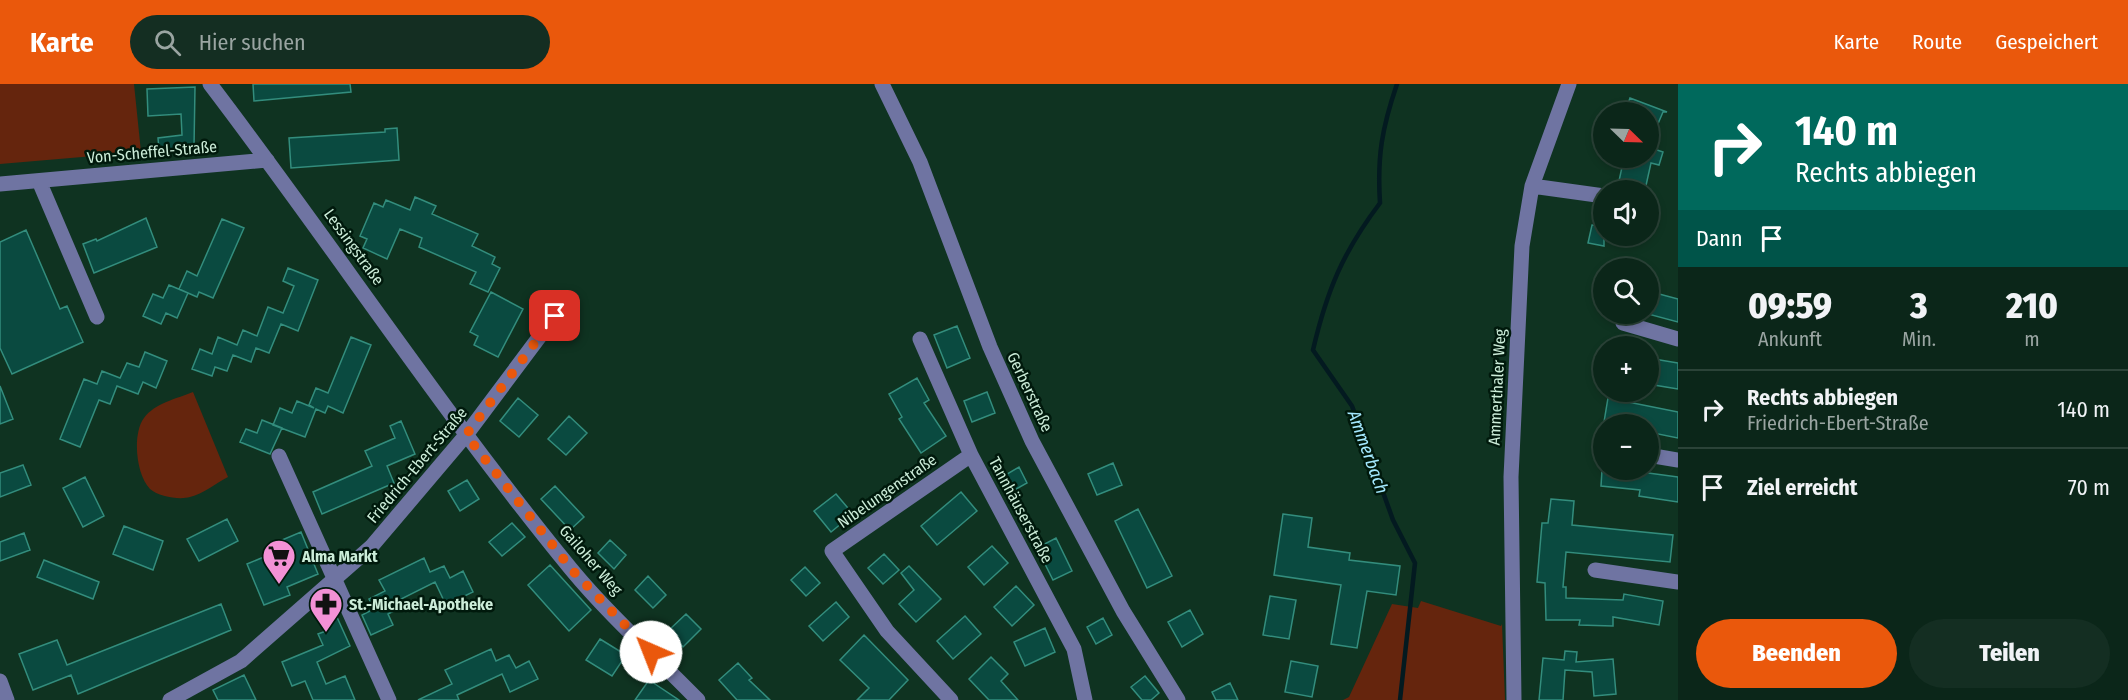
<!DOCTYPE html>
<html lang="de">
<head>
<meta charset="utf-8">
<style>
	body { margin:0; font-family:"Fira Sans Condensed",sans-serif; background:#142e22; color:#f1f3f6; height:100vh; display:flex; flex-direction:column; font-size:22px; white-space:nowrap }
	* { box-sizing:border-box; margin:0 }
	p { font-size:20px; color:#9aa5a2 }
	.icon { flex:none; width:33px; height:33px; fill:none; stroke:currentColor; stroke-width:2; stroke-linecap:round; stroke-linejoin:round }
	.map { position:relative; flex:1; overflow:hidden }
	.side { display:flex; flex-direction:column; background:#0b2619; width:450px }
	.side>* { flex:none }
	.top-card { background:#00695c; color:#fff; overflow:hidden }
	.needle { width:39px; rotate:113deg }
	.buttons { position:absolute; left:1593px; top:18px; display:grid; gap:12px }
	.buttons a { display:grid; place-items:center; width:66px; height:66px; border-radius:50%; background:#0b2619; box-shadow:0 3px 9px #0003,0 0 0 2px #2b4338; font-size:30px }
	.pin { position:absolute; display:grid; place-items:center; width:51px; height:51px; color:#fff; margin:-26px; border-radius:12px; box-shadow:0 3px 9px #0006 }
	.me { position:absolute; width:66px; margin:-33px; rotate:316deg; stroke-linejoin:round; filter:drop-shadow(0 0 4px #0008) }
	.turn { display:flex; align-items:center; gap:21px; height:126px; padding:0 18px; font-size:27px }
	.turn .icon { width:78px; height:78px; stroke-width:2.5 }
	.turn b { display:block; font-size:42px; line-height:51px }
	.then { display:flex; align-items:center; height:57px; padding:0 18px; background:#0003; gap:12px; font-size:22px }
	.eta { display:flex; justify-content:space-evenly; align-items:center; height:102px; text-align:center }
	.eta b { font-size:36px; font-weight:800; line-height:42px }
	.action { display:flex; gap:12px; margin-top:auto; padding:12px 18px }
	.action a { flex:1; height:69px; border-radius:36px; background:#ea580c; color:#fff; font-size:24px; font-weight:800; line-height:69px; text-align:center }
	.action a+a { background:#142e22; color:#f1f3f6 }
	ul { padding:0; list-style:none }
	li { display:flex; align-items:center; gap:18px; height:78px; padding:0 18px; border-top:2px solid #2b4338 }
	li div { flex:1 }
	li b { display:block; font-size:22px }
	li em { font-style:normal }
	header { display:flex; align-items:center; gap:36px; box-sizing:border-box; height:84px; padding:0 30px; background:#ea580c; color:#fff }
	header strong { font-size:28px }
	nav { display:flex; gap:33px; margin-inline-start:auto; font-size:21px }
	.search { width:420px; height:54px; background:#142e22; display:flex; align-items:center; gap:15px; box-sizing:border-box; padding:0 21px; border-radius:33px; color:#9aa5a2; font-size:22px }
	main { display:flex; flex:1; min-height:0 }
	.map>svg:first-child { display:block }
</style>
</head>
<body>
<header>
<strong>Karte</strong>
<div class="search"><svg class="icon" aria-label="search" viewBox="0 0 24 24"><circle cx="10" cy="10" r="6"/><path d="M15 15l6 6"/></svg>Hier suchen</div>
<nav><a>Karte</a><a>Route</a><a>Gespeichert</a></nav>
</header>
<main>
<div class="map">
<svg width="1678" height="616" viewBox="0 0 1678 616">
	<rect width="100%" height="100%" fill="#0f3321"/>
	<path fill="#65250d" d="M 0,0 L 134,0 L 141,68 L 0,80 Z
		M 193,308 L 228,393 C 216,399 203,410 190,413 C 180,416 159,413 150,405 C 136,391 132,350 144,334 C 155,319 176,315 193,308 Z
		M 1421,517 L 1501,542 L 1502,540 L 1505,616 L 1343,616 L 1349,613 L 1392,520 L 1418,524 Z"/>
	<g fill="none" stroke-linecap="round" stroke-linejoin="round">
		<path stroke="#031a20" stroke-width="4.5" d="M 1397,0 C 1382,44 1377,72 1380,119 C 1343,168 1327,206 1313,266 L 1352,322 L 1393,436 L 1415,479 L 1400,616"/>
	</g>
	<path fill="#0a4a40" stroke="#338d7d" stroke-width="1.5" d="M 253,0 L 350,0 L 351,8 L 254,17 Z
		M 195,3 L 194,63 L 159,66 L 158,54 L 182,51 L 181,30 L 148,32 L 147,5 Z
		M 1630,14 L 1667,28 L 1663,28 L 1657,42 L 1648,38 L 1648,28 L 1625,28 Z
		M 397,44 L 399,76 L 291,84 L 289,54 L 385,48 L 385,45 Z
		M 1648,63 L 1663,68 L 1659,81 L 1651,79 L 1645,106 L 1617,106 L 1624,74 L 1648,74 Z
		M 415,113 L 436,122 L 432,130 L 478,150 L 472,162 L 495,173 L 492,180 L 500,184 L 488,208 L 470,200 L 476,188 L 419,163 L 422,154 L 400,145 L 387,175 L 363,164 L 367,155 L 360,152 L 374,119 L 383,123 L 386,116 L 410,126 Z
		M 146,134 L 157,163 L 94,189 L 83,160 L 96,155 L 97,157 Z
		M 222,135 L 244,144 L 213,214 L 199,208 L 197,213 L 179,205 L 187,187 L 197,192 Z
		M 1592,141 L 1604,143 L 1604,162 L 1588,159 Z
		M 26,146 L 60,225 L 67,222 L 83,258 L 12,290 L 0,264 L 0,158 Z
		M 288,184 L 318,196 L 298,247 L 281,240 L 269,269 L 256,264 L 251,278 L 233,271 L 227,287 L 215,283 L 212,292 L 192,285 L 200,265 L 212,270 L 218,253 L 237,261 L 243,246 L 257,252 L 268,223 L 283,229 L 294,202 L 283,197 Z
		M 169,201 L 188,209 L 177,234 L 166,229 L 161,240 L 143,232 L 153,210 L 163,214 Z
		M 1648,207 L 1678,215 L 1678,238 L 1648,230 Z
		M 491,208 L 523,225 L 498,273 L 474,261 L 478,252 L 470,248 Z
		M 957,242 L 970,274 L 947,284 L 934,251 Z
		M 351,253 L 371,261 L 343,329 L 328,322 L 325,329 L 316,325 L 305,353 L 273,341 L 280,324 L 292,329 L 297,317 L 314,324 L 309,321 L 316,304 L 328,309 Z
		M 145,268 L 167,277 L 156,304 L 143,298 L 138,310 L 117,302 L 110,320 L 99,316 L 80,363 L 60,355 L 84,295 L 97,300 L 102,287 L 120,294 L 127,279 L 139,283 Z
		M 1648,274 L 1678,279 L 1678,305 L 1648,300 Z
		M 917,294 L 929,316 L 924,319 L 946,352 L 921,369 L 899,335 L 902,333 L 889,310 Z
		M 0,302 L 13,335 L 0,340 Z
		M 987,308 L 995,329 L 972,338 L 964,317 Z
		M 518,314 L 538,331 L 519,353 L 500,337 Z
		M 1608,314 L 1678,328 L 1678,354 L 1648,348 L 1648,340 L 1604,338 Z
		M 569,332 L 587,349 L 566,371 L 548,355 Z
		M 262,336 L 282,344 L 270,370 L 240,358 L 246,345 L 257,349 Z
		M 401,337 L 415,370 L 387,382 L 394,399 L 322,430 L 313,408 L 372,382 L 365,367 L 395,354 L 390,342 Z
		M 1113,379 L 1122,401 L 1097,411 L 1088,390 Z
		M 23,381 L 31,401 L 0,413 L 0,389 Z
		M 1019,383 L 1027,399 L 1011,408 L 1002,393 Z
		M 1602,386 L 1626,386 L 1678,393 L 1678,418 L 1639,412 L 1640,406 L 1601,402 Z
		M 85,393 L 104,432 L 83,443 L 63,404 Z
		M 467,396 L 479,415 L 460,427 L 448,407 Z
		M 555,402 L 584,433 L 570,446 L 541,415 Z
		M 961,408 L 977,427 L 937,461 L 921,442 Z
		M 836,410 L 853,430 L 831,448 L 814,427 Z
		M 1551,415 L 1574,417 L 1572,441 L 1673,451 L 1670,478 L 1566,468 L 1563,503 L 1566,503 L 1566,514 L 1623,516 L 1624,510 L 1663,517 L 1659,541 L 1613,533 L 1613,542 L 1579,541 L 1580,536 L 1546,536 L 1545,499 L 1537,498 L 1542,439 L 1548,439 Z
		M 1138,425 L 1172,492 L 1147,504 L 1115,437 Z
		M 1283,430 L 1312,434 L 1308,463 L 1350,469 L 1349,476 L 1400,482 L 1396,511 L 1367,507 L 1357,564 L 1331,560 L 1341,501 L 1274,491 Z
		M 227,435 L 238,457 L 199,477 L 187,455 Z
		M 512,439 L 525,453 L 502,472 L 489,458 Z
		M 124,442 L 163,457 L 153,486 L 113,470 Z
		M 301,448 L 318,490 L 287,503 L 290,511 L 264,521 L 247,480 L 271,470 L 268,462 Z
		M 24,449 L 30,466 L 0,477 L 0,458 Z
		M 1056,454 L 1072,487 L 1053,496 L 1037,464 Z
		M 610,456 L 626,471 L 614,485 L 598,469 Z
		M 992,462 L 1008,479 L 984,501 L 968,483 Z
		M 884,470 L 899,486 L 883,500 L 868,484 Z
		M 424,474 L 430,488 L 444,482 L 450,494 L 463,487 L 473,508 L 446,521 L 435,498 L 391,520 L 394,527 L 388,530 L 393,541 L 371,551 L 362,531 L 374,525 L 369,515 L 385,507 L 379,496 Z
		M 44,476 L 99,498 L 93,515 L 37,493 Z
		M 550,481 L 591,526 L 569,547 L 528,501 Z
		M 909,482 L 941,515 L 916,538 L 899,520 L 914,506 L 901,489 Z
		M 805,483 L 820,499 L 806,512 L 791,496 Z
		M 648,492 L 666,511 L 653,524 L 635,506 Z
		M 1016,502 L 1034,521 L 1012,542 L 994,523 Z
		M 1270,512 L 1296,516 L 1289,555 L 1263,551 Z
		M 836,518 L 849,533 L 823,557 L 809,542 Z
		M 221,520 L 231,546 L 78,610 L 71,591 L 33,606 L 19,570 L 57,556 L 67,581 Z
		M 1190,526 L 1203,550 L 1182,563 L 1168,538 Z
		M 686,530 L 701,545 L 683,563 L 668,547 Z
		M 336,531 L 350,562 L 317,578 L 326,600 L 345,592 L 355,616 L 313,616 L 305,597 L 292,602 L 282,578 L 323,561 L 318,550 L 326,547 L 322,538 Z
		M 965,532 L 981,550 L 953,575 L 937,557 Z
		M 1103,534 L 1112,551 L 1096,560 L 1087,543 Z
		M 1045,544 L 1055,568 L 1025,582 L 1014,558 Z
		M 864,551 L 908,596 L 889,616 L 857,616 L 869,604 L 840,576 Z
		M 600,555 L 626,571 L 612,592 L 586,576 Z
		M 491,565 L 496,577 L 509,571 L 516,584 L 529,577 L 538,595 L 510,608 L 502,590 L 457,611 L 459,616 L 418,616 L 452,600 L 445,586 Z
		M 1565,567 L 1577,568 L 1576,578 L 1613,575 L 1616,610 L 1594,612 L 1592,588 L 1565,586 L 1563,616 L 1539,616 L 1543,574 L 1564,576 Z
		M 991,573 L 1008,590 L 1001,597 L 1018,616 L 989,616 L 969,595 Z
		M 1291,577 L 1318,582 L 1312,613 L 1285,608 Z
		M 738,579 L 752,594 L 749,596 L 770,616 L 737,616 L 719,596 Z
		M 244,591 L 256,616 L 218,616 L 213,606 Z
		M 1145,592 L 1159,609 L 1151,616 L 1142,616 L 1131,603 Z
		M 649,596 L 679,616 L 635,616 Z
		M 1230,599 L 1238,616 L 1216,616 L 1212,608 Z"/>
	<g fill="none" stroke-linecap="round" stroke-linejoin="round">
		<path stroke="#6f74a2" stroke-width="15" d="M 210,0 C 332,160 443,329 571,485 C 609,531 656,573 698,616
			M 882,0 L 920,78 L 990,263 L 1032,357 L 1123,527 L 1178,616
			M 39,97 L 97,233
			M 0,100 L 267,76
			M 1532,102 L 1604,112
			M 1648,119 L 1649,119
			M 1623,239 L 1678,255
			M 920,255 L 971,371 L 1074,565 L 1085,616
			M 1648,371 L 1678,376
			M 279,372 L 389,616
			M 1595,486 L 1678,498
			M 0,597 L 7,616
			M 170,616 L 241,577 L 371,463 L 466,351 L 555,232
			M 951,616 L 887,547 L 832,467 L 971,371
			M 1514,616 L 1511,393 L 1522,162 L 1532,102 L 1569,0"/>
	</g>
	<g fill="none" stroke-linecap="round" stroke-linejoin="round">
		<path stroke="#ea580c" stroke-width="10" stroke-dasharray="0 18" d="M 555,232 L 466,351 L 573,487 L 651,568"/>
	</g>
	<defs>
		<symbol id="supermarket-pin" viewBox="-11 -11 22 30"><path d="M0 17L-7.5 6A9.5 9.5 0 1 1 7.5 6Z" fill="#f391d6" stroke="#00190c"/><path d="M-6-5.5h2.5l.6 2H6L4.5 2H-2.5L-4.4-4H-6ZM-1.5 3.2a1.3 1.3 0 1 0 .1 0ZM3 3.2a1.3 1.3 0 1 0 .1 0Z" fill="#111"/></symbol>
		<symbol id="pharmacy-pin" viewBox="-11 -11 22 30"><path d="M0 17L-7.5 6A9.5 9.5 0 1 1 7.5 6Z" fill="#f391d6" stroke="#00190c"/><path d="M-2-6h4v4h4v4h-4v4h-4v-4h-4v-4h4Z" fill="#111"/></symbol>
	</defs>
	<g fill-rule="evenodd">
		<use href="#supermarket-pin" x="260" y="453" width="38" height="52"/>
		<use href="#pharmacy-pin" x="307" y="501" width="38" height="52"/>
	</g>
	<g text-anchor="middle" dominant-baseline="central" stroke-width="5" stroke-linejoin="round" paint-order="stroke">
		<g font-size="16" fill="#ccedd9" stroke="#00190c">
			<text transform="translate(152 68) rotate(-5)">Von-Scheffel-Straße</text>
			<text transform="translate(354 163) rotate(54)">Lessingstraße</text>
			<text transform="translate(1497 303) rotate(-87)">Ammerthaler Weg</text>
			<text transform="translate(1030 308) rotate(65)">Gerberstraße</text>
			<text transform="translate(417 381) rotate(-50)">Friedrich-Ebert-Straße</text>
			<text transform="translate(887 407) rotate(-35)">Nibelungenstraße</text>
			<text transform="translate(1021 426) rotate(62)">Tannhäuserstraße</text>
			<text transform="translate(591 476) rotate(49)">Gailoher Weg</text>
		</g>
		<g font-size="16" font-weight="bold" fill="#ccedd9" stroke="#00190c" text-anchor="start">
			<text x="302" y="472">Alma Markt</text>
			<text x="349" y="520">St.-Michael-Apotheke</text>
		</g>
		<g font-size="18" font-style="italic" fill="#a4e9ff" stroke="#00190c">
			<text transform="translate(1368 368) rotate(70)">Ammerbach</text>
		</g>
	</g>
</svg>
<div class="buttons">
<a><svg class="needle" viewBox="-14 -14 28 28"><path d="M0-13l5 13h-10z" fill="#e53935"/><path d="M0 13l5-13h-10z" fill="#9aa5a2"/></svg></a>
<a><svg class="icon" aria-label="sound" viewBox="0 0 24 24"><path d="M4 9h4l5-4v14l-5-4H4zM17 9q2 3 0 6"/></svg></a>
<a><svg class="icon" aria-label="search" viewBox="0 0 24 24"><circle cx="10" cy="10" r="6"/><path d="M15 15l6 6"/></svg></a>
<a>+</a>
<a>−</a>
</div>
<div class="pin" style="left:555px;top:232px;background:#d93025"><svg class="icon" aria-label="arrive" viewBox="0 0 24 24"><path d="M6 21V4h12l-3 4 3 4H6"/></svg></div>
<svg class="me" style="left:651px;top:568px" viewBox="-20 -20 40 40"><circle r="19" fill="#fff"/><path d="M0-13L10 11 0 6-10 11z" fill="#ea580c"/></svg>
</div>
<section class="side">
<div class="top-card">
<div class="turn"><svg class="icon" aria-label="right" viewBox="0 0 24 24"><path d="M7 20v-9h11M14 6l5 5-5 5"/></svg><div><b>140 m</b>Rechts abbiegen</div></div>
<div class="then">Dann<svg class="icon" aria-label="arrive" viewBox="0 0 24 24"><path d="M6 21V4h12l-3 4 3 4H6"/></svg></div>
</div>
<div class="eta">
<div><b>09:59</b><p>Ankunft</p></div>
<div><b>3</b><p>Min.</p></div>
<div><b>210</b><p>m</p></div>
</div>
<ul>
<li><svg class="icon" aria-label="right" viewBox="0 0 24 24"><path d="M7 20v-9h11M14 6l5 5-5 5"/></svg><div><b>Rechts abbiegen</b><p>Friedrich-Ebert-Straße</p></div><em>140 m</em></li>
<li><svg class="icon" aria-label="arrive" viewBox="0 0 24 24"><path d="M6 21V4h12l-3 4 3 4H6"/></svg><div><b>Ziel erreicht</b></div><em>70 m</em></li>
</ul>
<div class="action"><a>Beenden</a><a>Teilen</a></div>
</section>
</main>
</body>
</html>
